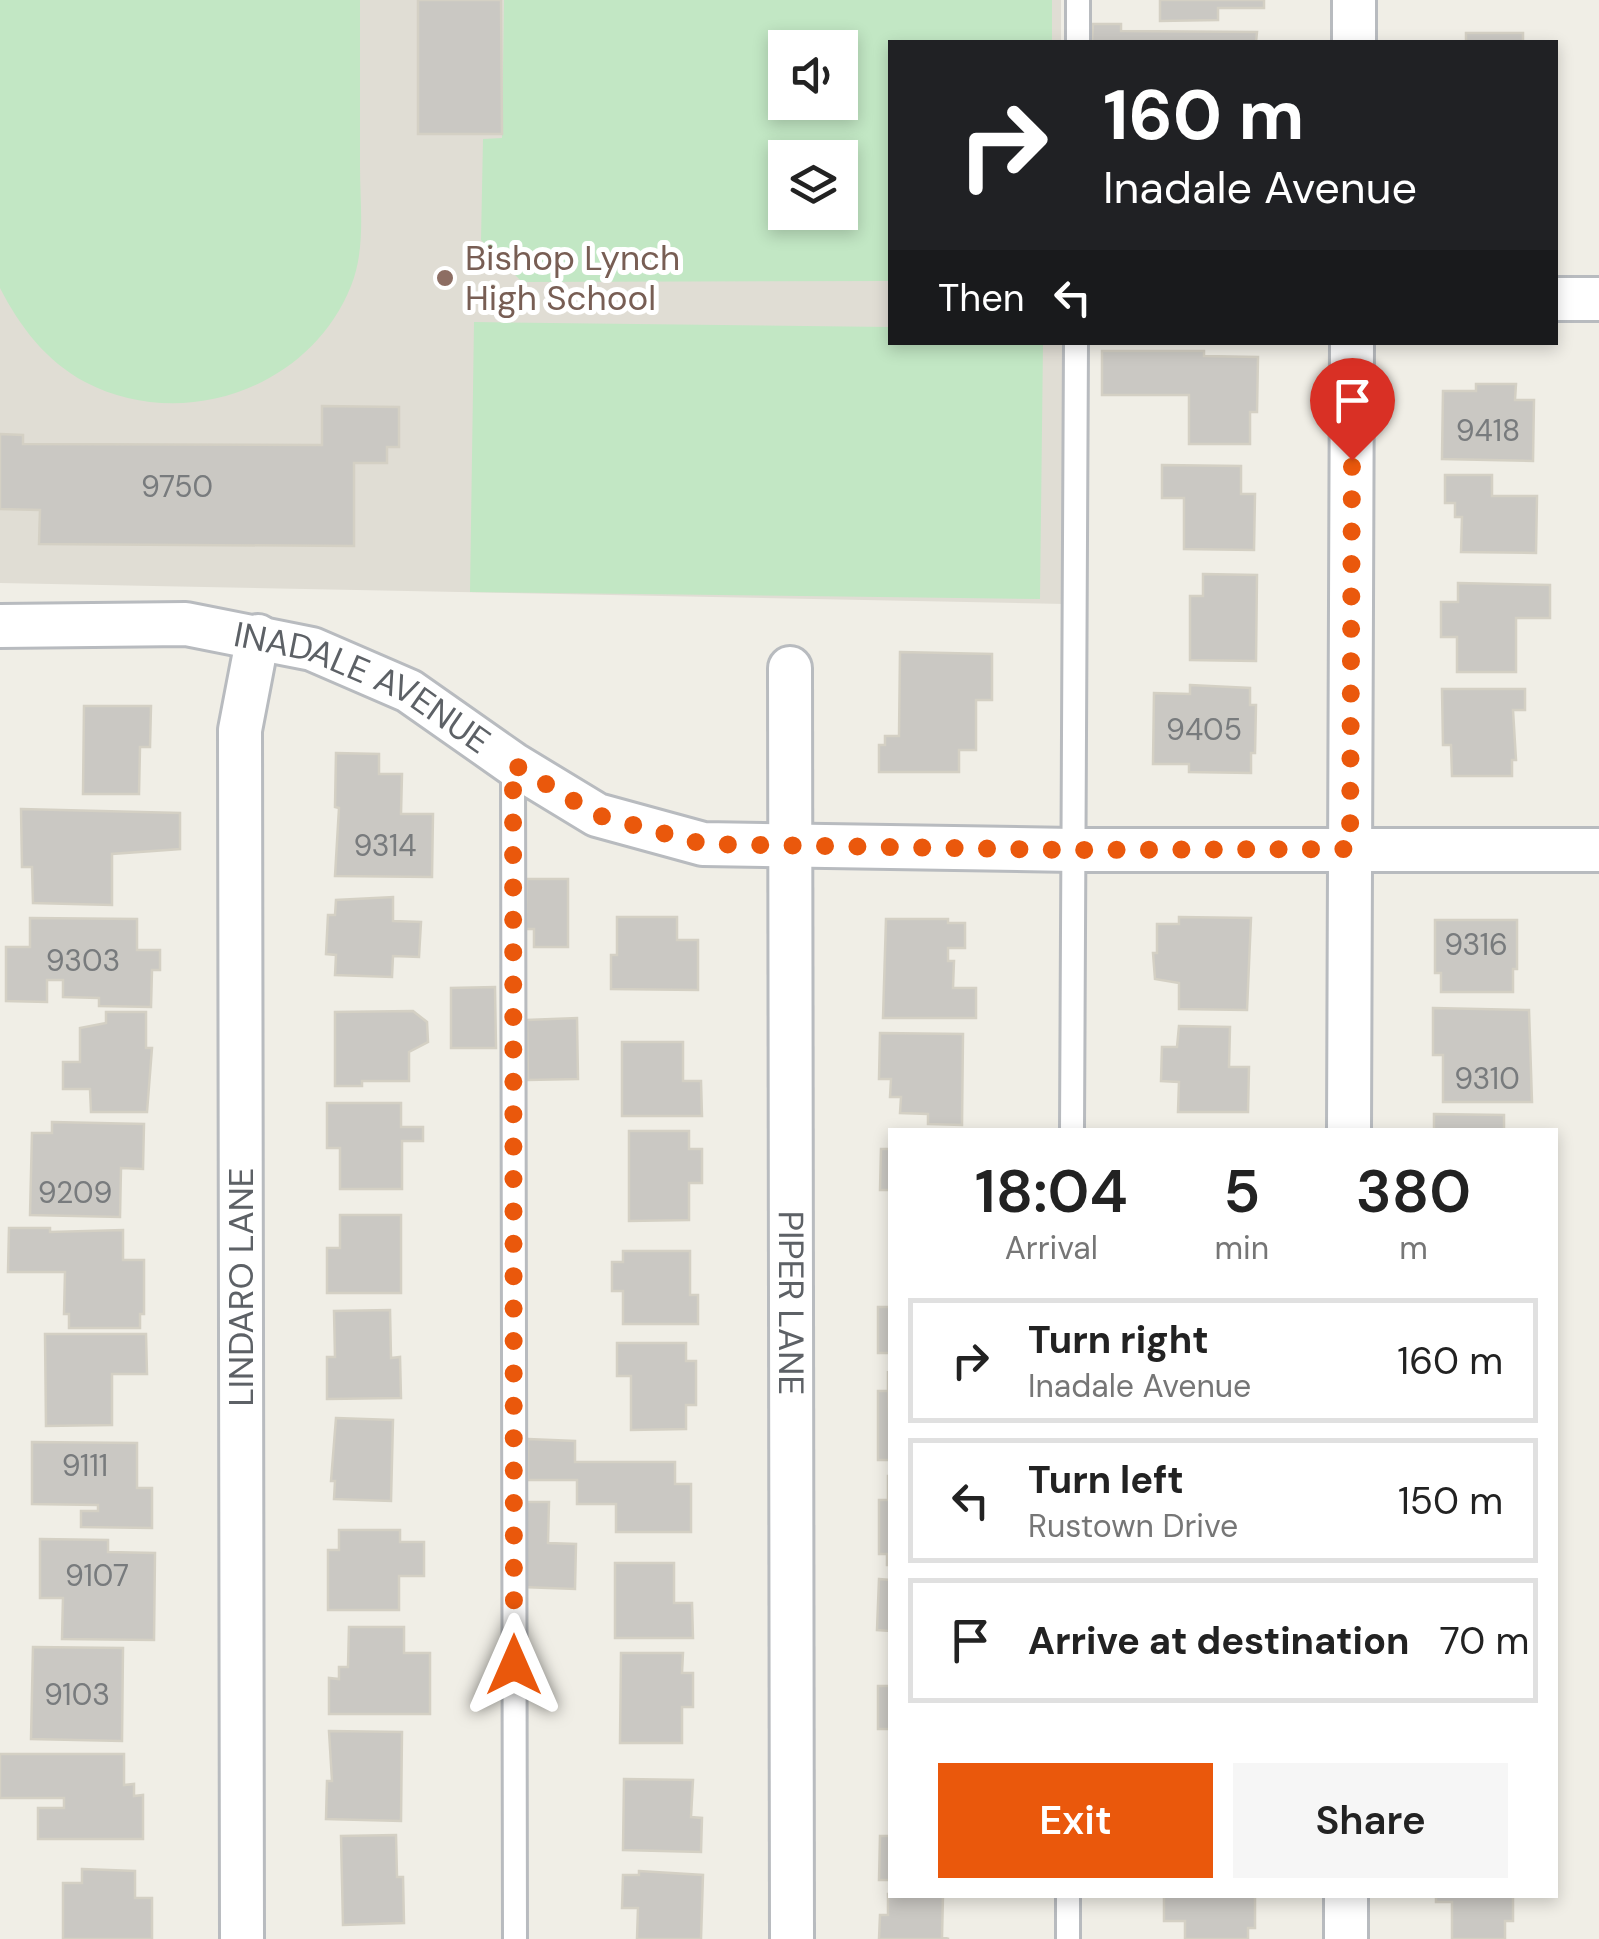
<!DOCTYPE html>
<html lang="en">
<head>
<meta charset="utf-8">
<style>
	body { margin:0; font-family:"DM Sans",sans-serif; background:#f6f6f6; color:#222; height:100vh; display:flex; flex-direction:column; font-size:38px; white-space:nowrap }
	* { box-sizing:border-box; margin:0 }
	p { font-size:32px; color:#767676 }
	.icon { flex:none; width:55px; height:55px; fill:none; stroke:currentColor; stroke-width:2; stroke-linecap:round; stroke-linejoin:round }
	.map { position:relative; flex:1; overflow:hidden }
	.details { position:absolute; left:888px; top:1128px; width:670px; height:770px; display:flex; flex-direction:column; background:#fff; border-radius:0px; box-shadow:0 5px 15px #0003 }
	.details>* { flex:none }
	.guide { position:absolute; left:888px; top:40px; width:670px; height:305px; border-radius:0px; box-shadow:0 5px 15px #0003; background:#202124; color:#fff; overflow:hidden }
	.tools { position:absolute; left:768px; top:30px; display:grid; gap:20px }
	.tools a { display:grid; place-items:center; width:90px; height:90px; border-radius:0px; background:#fff; box-shadow:0 5px 15px #0003; font-size:50px }
	.pin { position:absolute; display:grid; place-items:center; width:85px; height:85px; color:#fff; margin:-102px -42px; border-radius:50% 50% 50% 0; rotate:-45deg; box-shadow:0 0 10px #0007 }
	.pin .icon { rotate:45deg }
	.me { position:absolute; width:110px; margin:-55px; rotate:0deg; stroke-linejoin:round; filter:drop-shadow(0 0 8px #0008) }
	.turn { display:flex; align-items:center; gap:35px; height:210px; padding:0 50px; font-size:45px }
	.turn .icon { width:130px; height:130px; stroke-width:2.5 }
	.turn b { display:block; font-size:70px; line-height:85px }
	.then { display:flex; align-items:center; height:95px; padding:0 50px; background:#0003; gap:20px; font-size:38px }
	.eta { display:flex; justify-content:space-evenly; align-items:center; height:170px; text-align:center }
	.eta b { font-size:60px; font-weight:600; line-height:70px }
	.action { display:flex; gap:20px; margin-top:auto; padding:20px 50px }
	.action a { flex:1; height:115px; border-radius:0px; background:#ea580c; color:#fff; font-size:40px; font-weight:600; line-height:115px; text-align:center }
	.action a+a { background:#f6f6f6; color:#222 }
	ul { padding:0; list-style:none }
	li { display:flex; align-items:center; gap:30px; height:125px; margin:0 20px 15px; padding:0 30px; border:5px solid #e0e0e0; border-radius:0px }
	li div { flex:1 }
	li b { display:block; font-size:38px }
	li em { font-style:normal }
	.map>svg:first-child { display:block }
</style>
</head>
<body>
<div class="map">
<svg width="1599" height="1939" viewBox="0 0 1599 1939">
	<rect width="100%" height="100%" fill="#f0eee6"/>
	<path fill="#e0ddd4" fill-rule="evenodd" d="M 0,0 L 1061,0 L 1061,42 L 890,42 L 890,342 L 1063,343 L 1065,604 L 0,583 ZM 785,48 L 840,48 L 840,102 L 785,102 ZM 785,158 L 840,158 L 840,212 L 785,212 Z"/>
	<path fill="#c2e7c4" fill-rule="evenodd" d="M 0,0 L 360,0 C 360,56 360,111 360,167 C 360,206 366,249 351,286 C 310,389 182,433 85,382 C 46,361 20,327 0,288 Z
		M 504,0 L 1052,0 L 1052,42 L 890,42 L 890,281 L 522,282 L 481,240 L 483,139 L 502,138 ZM 785,48 L 840,48 L 840,102 L 785,102 ZM 785,158 L 840,158 L 840,212 L 785,212 Z
		M 474,322 L 890,327 L 890,342 L 1043,343 L 1040,599 L 470,592 Z"/>
	<path fill="#cac8c3" stroke="#d4d0c4" stroke-width="2.5" d="M 418,0 L 501,0 L 502,134 L 418,134 Z
		M 1160,0 L 1264,0 L 1264,8 L 1218,8 L 1218,20 L 1160,21 Z
		M 1093,24 L 1121,24 L 1121,31 L 1257,32 L 1256,42 L 1092,42 Z
		M 1466,33 L 1523,33 L 1523,42 L 1466,42 Z
		M 1102,351 L 1204,351 L 1204,356 L 1258,357 L 1257,412 L 1250,412 L 1250,444 L 1189,444 L 1189,395 L 1102,395 Z
		M 1476,384 L 1516,384 L 1515,400 L 1534,400 L 1533,461 L 1442,459 L 1443,391 L 1476,391 Z
		M 322,406 L 399,407 L 399,447 L 387,447 L 387,463 L 354,463 L 354,546 L 39,544 L 40,510 L 0,509 L 0,434 L 23,435 L 23,444 L 322,445 Z
		M 1162,465 L 1241,466 L 1241,494 L 1255,494 L 1254,550 L 1184,549 L 1184,498 L 1162,498 Z
		M 1445,475 L 1492,475 L 1492,496 L 1537,496 L 1536,553 L 1461,552 L 1462,517 L 1455,517 L 1455,503 L 1445,503 Z
		M 1203,574 L 1257,575 L 1256,661 L 1190,660 L 1190,596 L 1203,596 Z
		M 1458,583 L 1550,585 L 1550,618 L 1516,618 L 1516,672 L 1457,672 L 1457,637 L 1441,637 L 1441,602 L 1458,602 Z
		M 900,652 L 992,654 L 992,700 L 976,700 L 976,750 L 959,750 L 959,772 L 879,772 L 879,745 L 885,745 L 885,736 L 899,736 Z
		M 1190,685 L 1250,688 L 1250,705 L 1256,705 L 1255,753 L 1251,753 L 1251,773 L 1189,772 L 1189,764 L 1153,764 L 1154,693 L 1190,694 Z
		M 1442,689 L 1525,689 L 1525,710 L 1513,710 L 1516,760 L 1512,760 L 1512,776 L 1452,776 L 1451,745 L 1443,745 Z
		M 84,706 L 151,706 L 150,747 L 140,747 L 139,794 L 83,794 Z
		M 336,753 L 379,754 L 379,774 L 402,774 L 401,814 L 433,814 L 432,877 L 335,876 L 339,808 L 335,807 Z
		M 21,809 L 180,813 L 180,849 L 112,854 L 112,905 L 33,903 L 32,867 L 22,867 Z
		M 527,879 L 568,879 L 568,947 L 534,947 L 534,929 L 526,929 Z
		M 393,897 L 393,921 L 421,922 L 419,957 L 393,956 L 392,977 L 335,975 L 336,955 L 326,954 L 328,915 L 335,915 L 336,900 Z
		M 617,917 L 677,917 L 677,940 L 698,940 L 698,990 L 611,989 L 611,955 L 617,955 Z
		M 1179,917 L 1251,918 L 1247,1010 L 1179,1009 L 1179,983 L 1155,979 L 1153,953 L 1157,953 L 1157,924 L 1179,924 Z
		M 30,918 L 137,919 L 137,950 L 160,950 L 160,970 L 152,970 L 151,1007 L 99,1006 L 99,998 L 63,997 L 63,980 L 47,980 L 47,1002 L 6,1001 L 6,947 L 30,947 Z
		M 886,919 L 948,919 L 948,923 L 965,923 L 965,948 L 948,948 L 948,961 L 954,961 L 953,988 L 976,988 L 976,1018 L 883,1018 Z
		M 1435,920 L 1517,920 L 1517,969 L 1513,969 L 1513,992 L 1441,992 L 1441,973 L 1435,973 Z
		M 495,987 L 496,1048 L 451,1048 L 451,988 Z
		M 1433,1008 L 1529,1010 L 1532,1102 L 1443,1102 L 1443,1055 L 1433,1055 Z
		M 413,1011 L 427,1022 L 428,1042 L 409,1052 L 409,1081 L 362,1081 L 362,1086 L 335,1086 L 335,1012 Z
		M 106,1012 L 146,1012 L 146,1048 L 152,1048 L 147,1112 L 91,1112 L 90,1089 L 63,1089 L 63,1062 L 80,1062 L 80,1028 L 106,1023 Z
		M 577,1018 L 578,1079 L 528,1080 L 527,1020 Z
		M 1179,1026 L 1230,1027 L 1229,1067 L 1249,1067 L 1248,1112 L 1178,1112 L 1179,1082 L 1161,1081 L 1162,1047 L 1177,1047 Z
		M 880,1033 L 963,1034 L 962,1125 L 928,1124 L 928,1114 L 900,1113 L 901,1097 L 890,1097 L 891,1079 L 879,1079 Z
		M 622,1042 L 683,1042 L 683,1081 L 701,1081 L 702,1116 L 622,1116 Z
		M 327,1103 L 401,1103 L 401,1127 L 423,1127 L 423,1141 L 402,1141 L 402,1189 L 340,1189 L 340,1148 L 327,1148 Z
		M 1434,1114 L 1504,1115 L 1504,1130 L 1434,1130 Z
		M 52,1122 L 144,1124 L 143,1169 L 121,1168 L 120,1217 L 30,1215 L 32,1133 L 52,1133 Z
		M 629,1131 L 689,1131 L 689,1149 L 702,1149 L 702,1183 L 689,1183 L 689,1220 L 629,1221 Z
		M 881,1149 L 890,1149 L 890,1190 L 880,1190 Z
		M 340,1215 L 401,1215 L 401,1293 L 327,1293 L 327,1248 L 340,1248 Z
		M 9,1228 L 50,1228 L 50,1232 L 123,1230 L 123,1260 L 144,1260 L 144,1314 L 140,1314 L 140,1328 L 69,1328 L 69,1314 L 64,1314 L 65,1272 L 8,1272 Z
		M 623,1251 L 690,1251 L 690,1295 L 698,1295 L 698,1324 L 623,1324 L 623,1291 L 612,1291 L 612,1262 L 623,1262 Z
		M 878,1307 L 890,1307 L 890,1353 L 878,1353 Z
		M 390,1310 L 391,1358 L 400,1357 L 401,1398 L 327,1399 L 327,1357 L 335,1357 L 334,1311 Z
		M 45,1334 L 146,1334 L 147,1374 L 112,1374 L 112,1425 L 46,1426 Z
		M 617,1343 L 686,1343 L 686,1361 L 696,1361 L 696,1405 L 686,1405 L 686,1429 L 631,1430 L 631,1376 L 617,1376 Z
		M 888,1371 L 890,1460 L 878,1460 L 878,1391 L 888,1391 Z
		M 336,1418 L 393,1420 L 391,1501 L 334,1499 L 335,1481 L 331,1481 Z
		M 528,1439 L 575,1441 L 575,1462 L 675,1462 L 675,1484 L 691,1484 L 691,1532 L 616,1532 L 616,1504 L 577,1504 L 577,1480 L 528,1480 Z
		M 32,1442 L 137,1443 L 137,1488 L 152,1488 L 152,1528 L 81,1527 L 81,1511 L 98,1511 L 98,1505 L 32,1504 Z
		M 888,1476 L 890,1476 L 890,1565 L 887,1565 L 887,1554 L 879,1554 L 879,1500 L 888,1500 Z
		M 525,1502 L 549,1502 L 548,1543 L 576,1544 L 575,1589 L 522,1587 Z
		M 339,1530 L 400,1530 L 400,1542 L 424,1542 L 424,1576 L 399,1576 L 399,1610 L 328,1610 L 328,1550 L 339,1550 Z
		M 40,1539 L 108,1540 L 108,1552 L 155,1553 L 154,1640 L 62,1639 L 63,1598 L 40,1598 Z
		M 615,1563 L 674,1563 L 674,1603 L 692,1603 L 693,1638 L 615,1638 Z
		M 879,1579 L 890,1580 L 890,1631 L 877,1630 Z
		M 349,1627 L 404,1627 L 404,1653 L 430,1653 L 430,1714 L 329,1714 L 329,1678 L 339,1679 L 339,1667 L 348,1667 Z
		M 33,1647 L 123,1648 L 122,1741 L 31,1739 Z
		M 621,1653 L 683,1653 L 682,1673 L 693,1673 L 693,1707 L 682,1707 L 682,1743 L 620,1743 Z
		M 878,1686 L 890,1686 L 890,1729 L 878,1729 Z
		M 329,1731 L 402,1732 L 401,1821 L 326,1819 L 327,1781 L 332,1781 Z
		M 0,1754 L 124,1754 L 124,1785 L 134,1784 L 134,1796 L 143,1795 L 143,1839 L 38,1839 L 38,1808 L 64,1808 L 64,1798 L 0,1798 Z
		M 624,1779 L 693,1780 L 691,1817 L 702,1818 L 701,1852 L 623,1850 Z
		M 890,1825 L 890,1880 L 879,1880 L 880,1836 L 890,1836 Z
		M 396,1835 L 397,1877 L 403,1877 L 404,1923 L 343,1925 L 341,1836 Z
		M 82,1869 L 135,1871 L 135,1898 L 152,1898 L 152,1939 L 63,1939 L 63,1883 L 82,1883 Z
		M 639,1871 L 703,1875 L 701,1939 L 637,1939 L 638,1908 L 622,1908 L 623,1875 L 639,1875 Z
		M 888,1894 L 943,1895 L 942,1937 L 949,1939 L 879,1939 L 880,1915 L 888,1915 Z
		M 1164,1895 L 1255,1895 L 1255,1928 L 1248,1928 L 1248,1939 L 1185,1939 L 1185,1921 L 1164,1921 Z
		M 1436,1895 L 1513,1895 L 1513,1921 L 1505,1921 L 1505,1939 L 1452,1939 L 1452,1902 L 1436,1902 Z"/>
	<g fill="none" stroke-linecap="round" stroke-linejoin="round">
		<defs>
			<path id="service" d="M 1078,42 L 1078,0
				M 513,764 L 515,1939
				M 1072,1130 L 1076,342
				M 1068,1939 L 1068,1895"/>
			<g id="minor">
				<path d="M 1354,42 L 1354,0"/>
				<path d="M 1555,299 L 1599,299"/>
				<path id="s1" d="M 0,626 L 186,624 L 312,649 L 409,691 L 513,764 L 597,815 L 703,844 L 1073,850 L 1599,850"/>
				<path id="s2" d="M 790,668 L 792,1939"/>
				<path d="M 1349,1130 L 1352,342"/>
				<path d="M 242,1939 L 240,730 L 258,636"/>
				<path d="M 1346,1939 L 1346,1895"/>
			</g>
		</defs>
		<use href="#service" stroke="#b8bbbf" stroke-width="28"/>
		<use href="#minor" stroke="#b8bbbf" stroke-width="48"/>
		<use href="#service" stroke="#fff" stroke-width="22"/>
		<use href="#minor" stroke="#fff" stroke-width="42"/>
	</g>
	<g fill="none" stroke-linecap="round" stroke-linejoin="round">
		<path stroke="#ea580c" stroke-width="18" stroke-dasharray="0 32.4" d="M 514,1665 L 513,764 L 597,815 L 703,844 L 1073,850 L 1350,849 L 1352,460"/>
	</g>
	<circle fill="#8d6e63" stroke="#fff" stroke-width="4" cx="445" cy="278" r="10"/>
	<g text-anchor="middle" dominant-baseline="central" stroke-width="10" stroke-linejoin="round" paint-order="stroke">
		<g font-size="30" fill="#787b7d">
			<text x="1488" y="430">9418</text>
			<text x="177" y="486">9750</text>
			<text x="1204" y="729">9405</text>
			<text x="385" y="845">9314</text>
			<text x="1476" y="944">9316</text>
			<text x="83" y="960">9303</text>
			<text x="1487" y="1078">9310</text>
			<text x="75" y="1192">9209</text>
			<text x="85" y="1465">9111</text>
			<text x="97" y="1575">9107</text>
			<text x="77" y="1694">9103</text>
		</g>
		<g font-size="35" fill="#785e54" stroke="#fff" text-anchor="start">
			<text x="465" y="258">Bishop Lynch<tspan x="465" dy="40">High School</tspan></text>
		</g>
		<g font-size="35" fill="#5d6166" stroke="#fff">
			<text stroke="none"><textPath href="#s1" startOffset="375">INADALE AVENUE</textPath></text>
			<text transform="translate(241 1287) rotate(-90)">LINDARO LANE</text>
			<text stroke="none"><textPath href="#s2" startOffset="635">PIPER LANE</textPath></text>
		</g>
	</g>
</svg>
<div class="tools">
<a><svg class="icon" aria-label="sound" viewBox="0 0 24 24"><path d="M4 9h4l5-4v14l-5-4H4zM17 9q2 3 0 6"/></svg></a>
<a><svg class="icon" aria-label="layers" viewBox="0 0 24 24"><path d="M12 4l9 5-9 5-9-5zM3 14l9 5 9-5"/></svg></a>
</div>
<div class="pin" style="left:1352px;top:460px;background:#d93025"><svg class="icon" aria-label="arrive" viewBox="0 0 24 24"><path d="M6 21V4h12l-3 4 3 4H6"/></svg></div>
<svg class="me" style="left:514px;top:1665px" viewBox="-20 -20 40 40"><path d="M0-17L14 15 0 8-14 15z" fill="#ea580c" stroke="#fff" stroke-width="4"/></svg>
<div class="guide">
<div class="turn"><svg class="icon" aria-label="right" viewBox="0 0 24 24"><path d="M7 20v-9h11M14 6l5 5-5 5"/></svg><div><b>160 m</b>Inadale Avenue</div></div>
<div class="then">Then<svg class="icon" aria-label="left" viewBox="0 0 24 24"><path d="M17 20v-9H6M10 6l-5 5 5 5"/></svg></div>
</div>
<section class="details">
<div class="eta">
<div><b>18:04</b><p>Arrival</p></div>
<div><b>5</b><p>min</p></div>
<div><b>380</b><p>m</p></div>
</div>
<ul>
<li><svg class="icon" aria-label="right" viewBox="0 0 24 24"><path d="M7 20v-9h11M14 6l5 5-5 5"/></svg><div><b>Turn right</b><p>Inadale Avenue</p></div><em>160 m</em></li>
<li><svg class="icon" aria-label="left" viewBox="0 0 24 24"><path d="M17 20v-9H6M10 6l-5 5 5 5"/></svg><div><b>Turn left</b><p>Rustown Drive</p></div><em>150 m</em></li>
<li><svg class="icon" aria-label="arrive" viewBox="0 0 24 24"><path d="M6 21V4h12l-3 4 3 4H6"/></svg><div><b>Arrive at destination</b></div><em>70 m</em></li>
</ul>
<div class="action"><a>Exit</a><a>Share</a></div>
</section>
</div>
</body>
</html>
